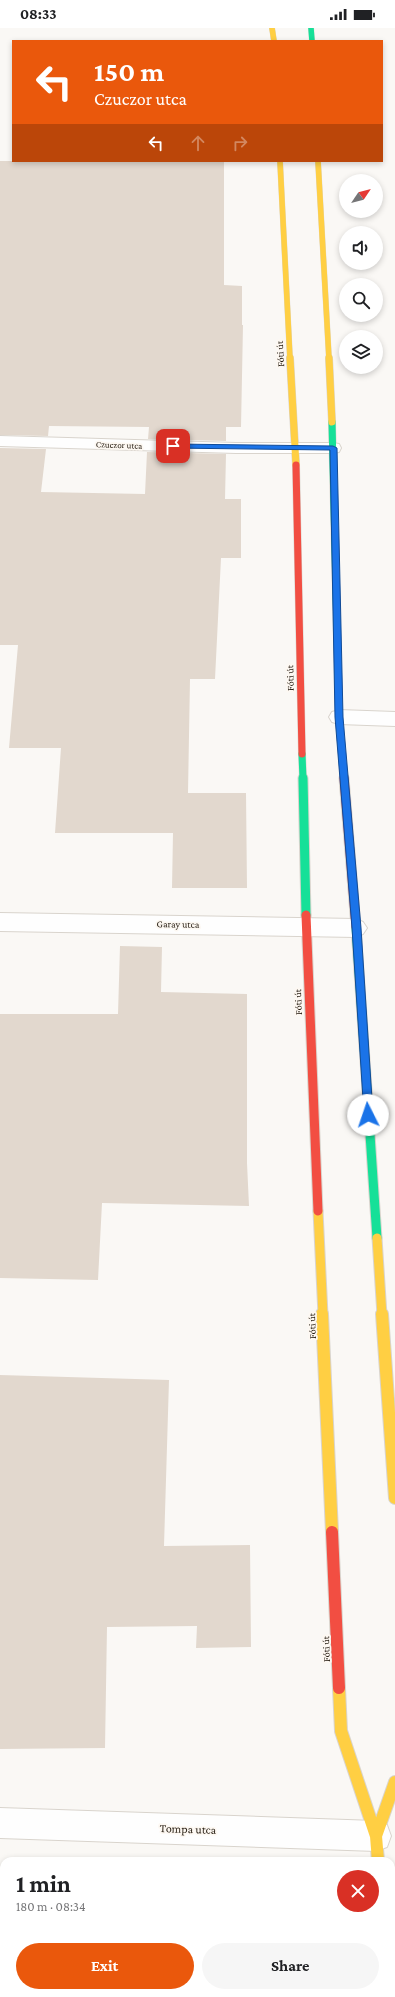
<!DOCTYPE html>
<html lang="en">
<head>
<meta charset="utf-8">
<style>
	body { margin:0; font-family:"Crimson Pro",serif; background:#f6f6f6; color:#202124; height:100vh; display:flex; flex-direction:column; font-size:15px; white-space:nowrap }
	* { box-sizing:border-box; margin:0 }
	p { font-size:13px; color:#757577 }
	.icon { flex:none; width:22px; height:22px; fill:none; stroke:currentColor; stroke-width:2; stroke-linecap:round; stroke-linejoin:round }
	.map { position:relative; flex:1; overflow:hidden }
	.panel { position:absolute; left:0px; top:1829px; width:395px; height:140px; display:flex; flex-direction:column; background:#fff; border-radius:12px 12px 0 0; box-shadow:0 2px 6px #0003 }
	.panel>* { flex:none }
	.top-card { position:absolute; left:12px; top:12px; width:371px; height:122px; border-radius:0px; box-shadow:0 2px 6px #0003; background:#ea580c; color:#fff; overflow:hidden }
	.needle { width:26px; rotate:55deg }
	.fabs { position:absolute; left:339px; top:146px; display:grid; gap:8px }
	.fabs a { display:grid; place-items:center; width:44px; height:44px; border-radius:50%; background:#fff; box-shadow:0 2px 6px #0003; font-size:20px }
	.pin { position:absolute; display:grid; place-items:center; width:34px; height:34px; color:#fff; margin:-17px; border-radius:8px; box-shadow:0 2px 6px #0006 }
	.me { position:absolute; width:44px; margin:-22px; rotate:356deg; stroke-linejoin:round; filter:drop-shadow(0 0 3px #0008) }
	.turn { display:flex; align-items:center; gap:14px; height:84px; padding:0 16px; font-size:18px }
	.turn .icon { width:52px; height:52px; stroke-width:2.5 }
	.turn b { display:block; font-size:28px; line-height:34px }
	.lanes { display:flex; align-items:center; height:38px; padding:0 16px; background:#0003; justify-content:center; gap:20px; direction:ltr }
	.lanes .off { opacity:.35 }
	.round { display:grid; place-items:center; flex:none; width:42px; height:42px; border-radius:21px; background:#f6f6f6 }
	.overview { display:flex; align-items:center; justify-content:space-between; height:68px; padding:0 16px }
	h1 { font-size:24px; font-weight:700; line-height:30px }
	.button { display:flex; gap:8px; margin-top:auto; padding:8px 16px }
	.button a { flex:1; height:46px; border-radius:24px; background:#ea580c; color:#fff; font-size:16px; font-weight:700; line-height:46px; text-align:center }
	.button a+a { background:#f6f6f6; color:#202124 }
	.status { display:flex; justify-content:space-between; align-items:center; height:28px; padding:0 20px; background:#fff; direction:ltr }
	.status svg { height:11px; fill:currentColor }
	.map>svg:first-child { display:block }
</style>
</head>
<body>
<div class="status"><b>08:33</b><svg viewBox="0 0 49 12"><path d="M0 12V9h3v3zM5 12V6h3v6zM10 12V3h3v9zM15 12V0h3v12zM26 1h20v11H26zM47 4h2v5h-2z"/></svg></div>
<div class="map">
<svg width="395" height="1969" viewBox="0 0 395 1969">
	<rect width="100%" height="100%" fill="#faf8f5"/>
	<path fill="#e2d8ce" d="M 0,133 L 224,133 L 224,257 L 242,258 L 242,297 L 243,297 L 241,399 L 226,399 L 226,413 L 148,411 L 149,399 L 49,398 L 48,408 L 0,407 Z
		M 0,420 L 46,421 L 41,464 L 145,466 L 147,424 L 226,426 L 225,471 L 241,471 L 241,530 L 221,530 L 215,651 L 190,651 L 188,765 L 246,765 L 247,860 L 172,860 L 173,805 L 55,805 L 61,720 L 9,720 L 18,617 L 0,617 Z
		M 120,918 L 162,919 L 161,964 L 247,966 L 247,1135 L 249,1178 L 102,1175 L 98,1252 L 0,1250 L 0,986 L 118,986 Z
		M 0,1347 L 169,1352 L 164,1518 L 250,1517 L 251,1619 L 196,1620 L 197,1598 L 107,1599 L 105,1720 L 0,1721 Z"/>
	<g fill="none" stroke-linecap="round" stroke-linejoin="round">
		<defs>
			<path id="street" d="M 0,408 L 236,415 L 333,415 L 339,416 L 341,420 L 339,424 L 333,425 L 236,425 L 0,418 Z
				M 339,682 L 395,684 L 395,698 L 339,696 L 332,694 L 329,689 L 332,684 Z
				M 0,885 L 356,891 L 363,894 L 367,900 L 363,906 L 356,909 L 0,903 Z
				M 0,1780 L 376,1793 L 387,1797 L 391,1808 L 387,1819 L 376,1823 L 0,1810 Z"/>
			<path id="fast-far2" d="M 311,0 L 312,13"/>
			<path id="fast-far1" d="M 332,394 L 339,689 L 343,742
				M 302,726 L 303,751"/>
			<path id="fast" d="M 303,750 L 306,887
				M 356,899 L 377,1210"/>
			<path id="slow-far3" d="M 272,0 L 274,13
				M 280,133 L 290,331
				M 318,133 L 329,331"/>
			<path id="slow-far2" d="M 290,330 L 296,437
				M 329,330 L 332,394"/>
			<path id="slow-far1" d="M 318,1183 L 323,1287
				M 377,1210 L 382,1287"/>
			<path id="slow" d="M 322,1286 L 332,1504
				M 382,1286 L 395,1470
				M 339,1660 L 341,1703 L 376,1808 L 378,1833
				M 376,1808 L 395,1754"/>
			<path id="jam-far2" d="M 296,437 L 302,726
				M 343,742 L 344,751"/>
			<path id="jam-far1" d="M 344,750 L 356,899
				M 306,887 L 318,1183"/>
			<path id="jam" d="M 332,1504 L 339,1660
				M 384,1965 L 385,1969"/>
		</defs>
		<use href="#street" stroke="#d9d4cd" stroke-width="2"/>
		<use href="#fast-far2" stroke="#d9d4cd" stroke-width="6"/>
		<use href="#fast-far1" stroke="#d9d4cd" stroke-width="8"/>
		<use href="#fast" stroke="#d9d4cd" stroke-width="11"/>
		<use href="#slow-far3" stroke="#d9d4cd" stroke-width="6"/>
		<use href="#slow-far2" stroke="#d9d4cd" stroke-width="8"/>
		<use href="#slow-far1" stroke="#d9d4cd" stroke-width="11"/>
		<use href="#slow" stroke="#d9d4cd" stroke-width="14"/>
		<use href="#jam-far2" stroke="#d9d4cd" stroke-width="8"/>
		<use href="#jam-far1" stroke="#d9d4cd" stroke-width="11"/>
		<use href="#jam" stroke="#d9d4cd" stroke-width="14"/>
		<use href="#street" fill="#fefefe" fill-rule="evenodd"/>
		<use href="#fast-far2" stroke="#16e098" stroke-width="5.5"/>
		<use href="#fast-far1" stroke="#16e098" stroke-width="7"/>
		<use href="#fast" stroke="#16e098" stroke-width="9"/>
		<use href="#slow-far3" stroke="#ffcf43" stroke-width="5.5"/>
		<use href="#slow-far2" stroke="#ffcf43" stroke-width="7"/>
		<use href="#slow-far1" stroke="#ffcf43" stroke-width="9"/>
		<use href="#slow" stroke="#ffcf43" stroke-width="12"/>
		<use href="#jam-far2" stroke="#f24e42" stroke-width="7"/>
		<use href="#jam-far1" stroke="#f24e42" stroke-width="9"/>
		<use href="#jam" stroke="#f24e42" stroke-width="12"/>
	</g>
	<path fill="#1a73e8" stroke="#114b97" d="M 173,416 L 333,418 L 337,420 L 343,689 L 361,900 L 373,1087 L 368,1091 L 364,1087 L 352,900 L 335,689 L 330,422 L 170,420 L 170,417 Z"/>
	<g text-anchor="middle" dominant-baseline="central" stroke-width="3.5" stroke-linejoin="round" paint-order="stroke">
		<g font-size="9" fill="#251c11" stroke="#fdf8f2">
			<text transform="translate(119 417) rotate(2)">Czuczor utca</text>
		</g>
		<g font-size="10" fill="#251c11" stroke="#fdf8f2">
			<text transform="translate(280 326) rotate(-93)">Fóti út</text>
			<text transform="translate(290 650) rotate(-91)">Fóti út</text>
			<text transform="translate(178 896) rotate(1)">Garay utca</text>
			<text transform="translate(298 974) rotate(-92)">Fóti út</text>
			<text transform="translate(312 1298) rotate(-92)">Fóti út</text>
			<text transform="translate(326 1621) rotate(-92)">Fóti út</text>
		</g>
		<g font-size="12" fill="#251c11" stroke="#fdf8f2">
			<text transform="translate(188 1801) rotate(2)">Tompa utca</text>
		</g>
	</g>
</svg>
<div class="fabs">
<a><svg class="needle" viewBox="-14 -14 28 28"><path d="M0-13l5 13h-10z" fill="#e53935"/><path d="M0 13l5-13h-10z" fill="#757577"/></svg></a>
<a><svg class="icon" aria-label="sound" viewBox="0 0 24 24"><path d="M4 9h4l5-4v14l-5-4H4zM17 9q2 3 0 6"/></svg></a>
<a><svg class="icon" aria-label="search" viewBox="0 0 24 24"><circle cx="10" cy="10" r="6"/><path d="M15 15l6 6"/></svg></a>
<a><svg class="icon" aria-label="layers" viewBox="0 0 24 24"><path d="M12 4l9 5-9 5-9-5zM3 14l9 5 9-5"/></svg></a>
</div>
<div class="pin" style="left:173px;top:418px;background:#d93025"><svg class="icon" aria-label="arrive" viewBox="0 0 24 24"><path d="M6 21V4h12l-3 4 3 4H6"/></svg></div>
<svg class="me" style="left:368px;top:1087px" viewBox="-20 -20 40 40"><circle r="19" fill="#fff"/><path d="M0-13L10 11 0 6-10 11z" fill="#1a73e8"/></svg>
<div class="top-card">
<div class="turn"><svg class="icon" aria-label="left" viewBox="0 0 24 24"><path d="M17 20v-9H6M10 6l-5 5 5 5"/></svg><div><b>150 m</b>Czuczor utca</div></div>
<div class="lanes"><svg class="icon" aria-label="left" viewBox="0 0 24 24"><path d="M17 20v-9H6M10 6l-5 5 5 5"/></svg><svg class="icon off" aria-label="ahead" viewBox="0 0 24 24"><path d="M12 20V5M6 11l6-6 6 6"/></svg><svg class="icon off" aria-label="right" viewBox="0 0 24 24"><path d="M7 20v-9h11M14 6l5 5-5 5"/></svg></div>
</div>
<section class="panel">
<div class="overview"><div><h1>1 min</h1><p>180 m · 08:34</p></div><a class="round" style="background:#d93025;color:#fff"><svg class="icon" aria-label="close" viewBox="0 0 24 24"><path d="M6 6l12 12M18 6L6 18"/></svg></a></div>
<div class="button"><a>Exit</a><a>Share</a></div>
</section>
</div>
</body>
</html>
